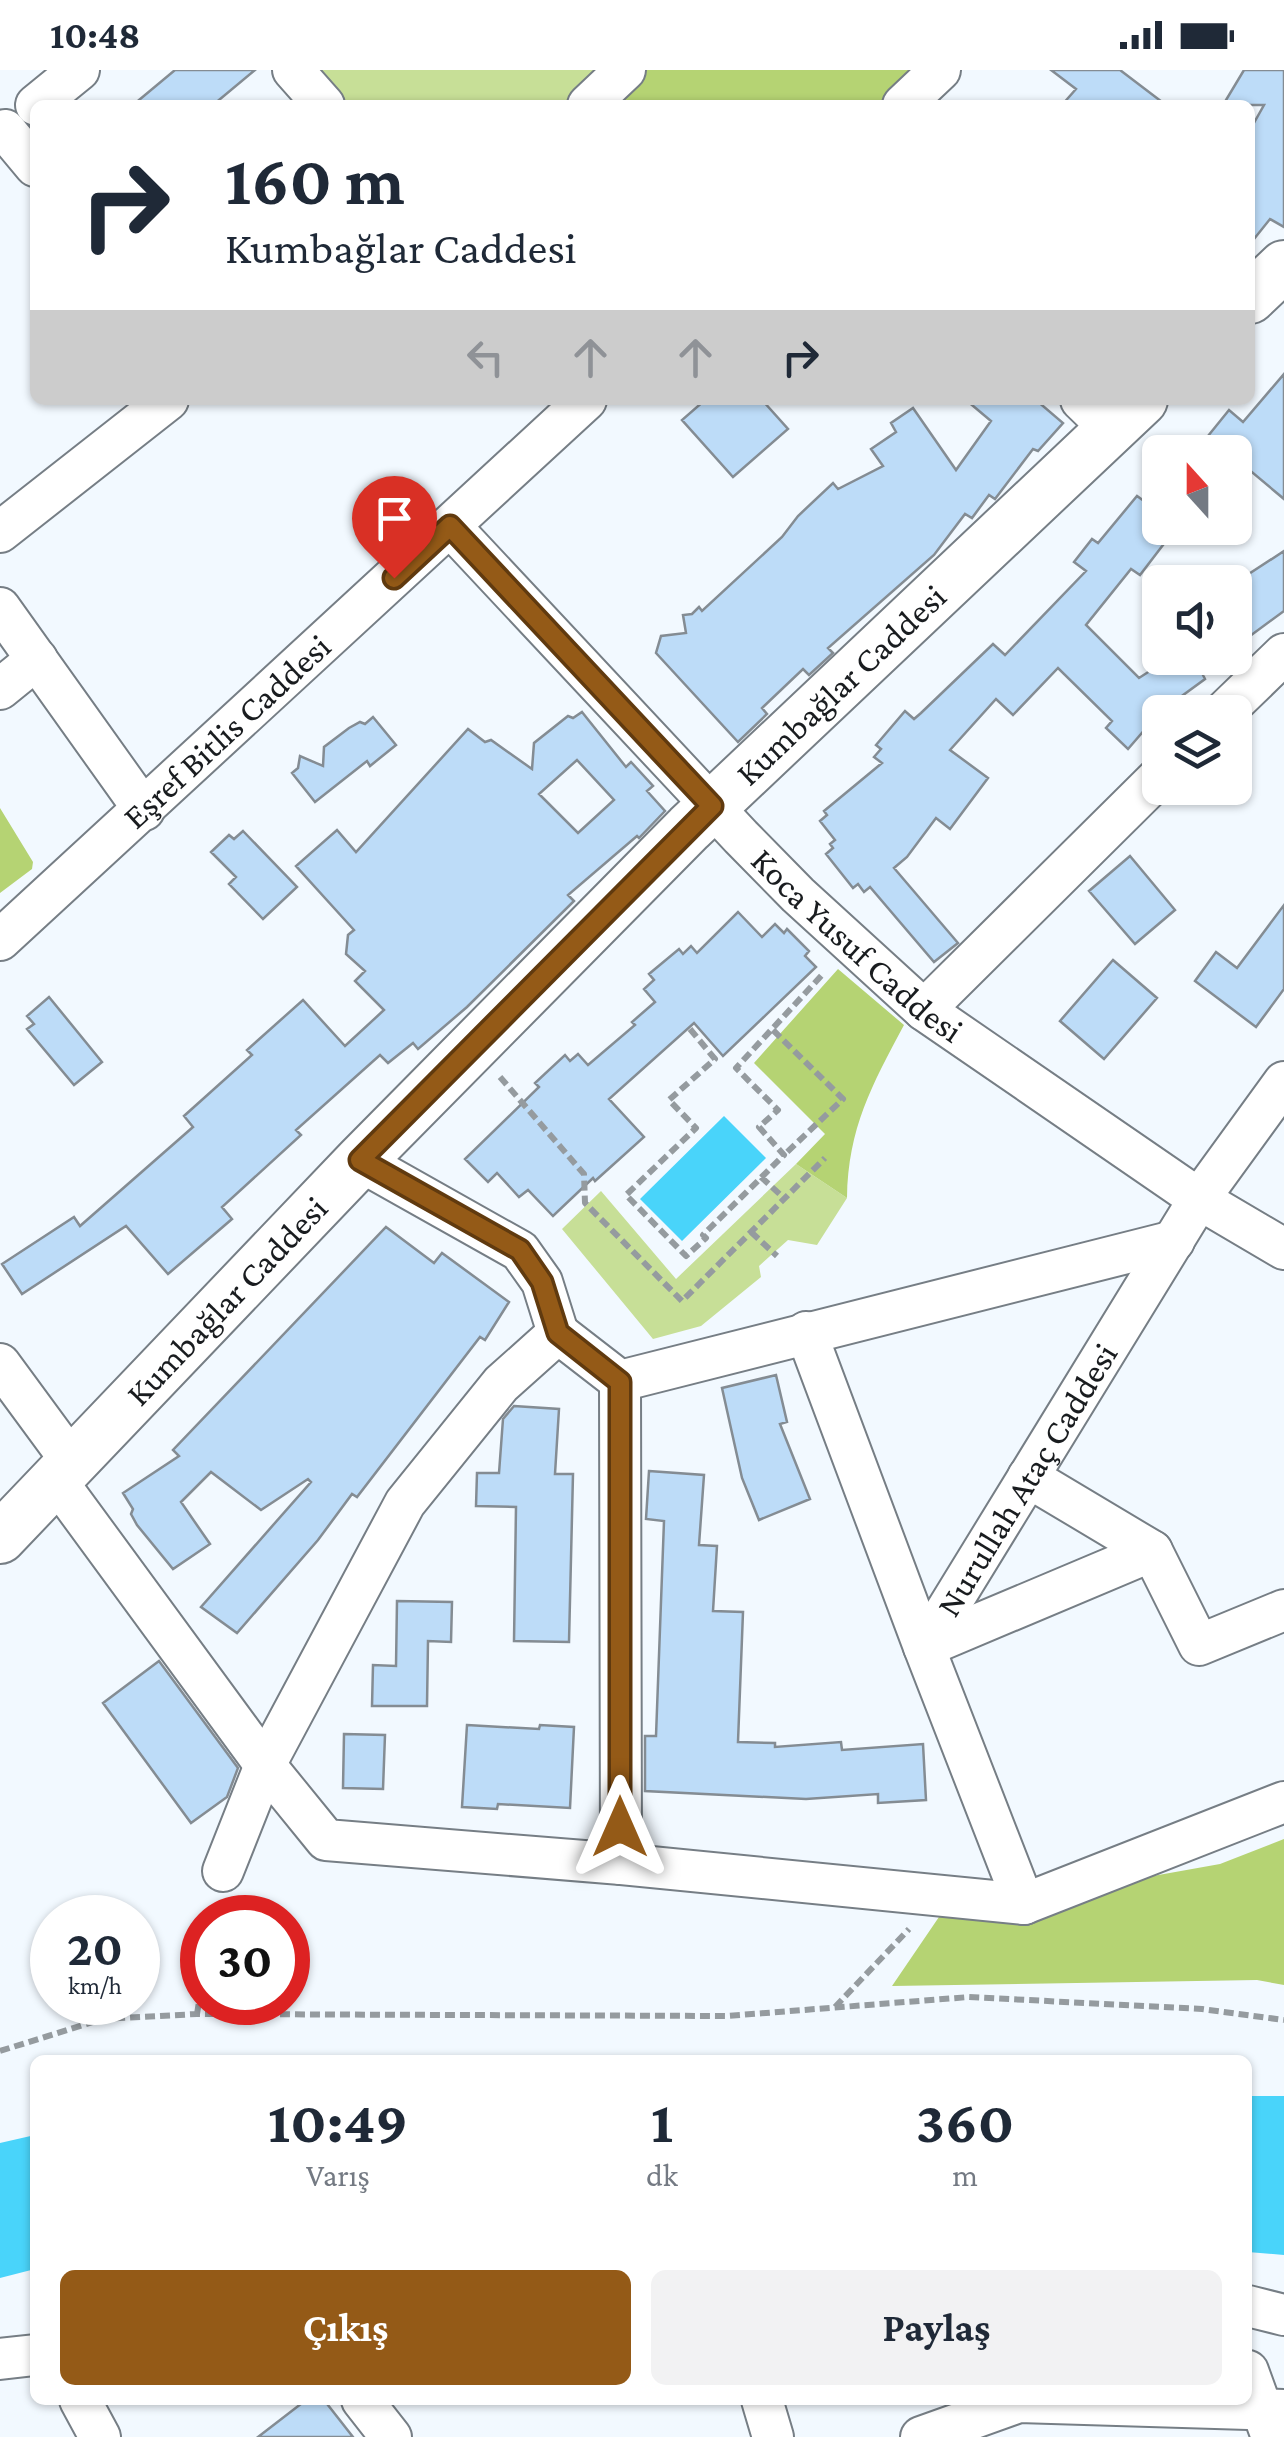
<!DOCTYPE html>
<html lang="tr">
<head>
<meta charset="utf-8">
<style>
	body { margin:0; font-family:"Crimson Pro",serif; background:#f2f2f3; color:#1f2937; height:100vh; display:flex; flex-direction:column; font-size:38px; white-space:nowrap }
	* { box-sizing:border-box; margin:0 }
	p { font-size:32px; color:#747a83 }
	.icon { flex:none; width:55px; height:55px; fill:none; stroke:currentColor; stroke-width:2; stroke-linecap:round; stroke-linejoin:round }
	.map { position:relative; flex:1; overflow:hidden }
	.drawer { position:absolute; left:30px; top:1985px; width:1222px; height:350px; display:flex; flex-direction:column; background:#fff; border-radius:15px; box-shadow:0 2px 8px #0004 }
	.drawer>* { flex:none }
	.hud { position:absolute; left:30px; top:30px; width:1225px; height:305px; border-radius:15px; box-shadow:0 2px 8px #0004; background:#fff; color:#1f2937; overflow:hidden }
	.needle { width:65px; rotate:339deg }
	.buttons { position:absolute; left:1142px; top:365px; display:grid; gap:20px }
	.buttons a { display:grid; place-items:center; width:110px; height:110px; border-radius:15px; background:#fff; box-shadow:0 2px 8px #0004; font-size:50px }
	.speed { position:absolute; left:30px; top:1825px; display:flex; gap:20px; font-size:50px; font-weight:700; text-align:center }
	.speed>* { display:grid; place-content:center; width:130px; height:130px; border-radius:50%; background:#fff; box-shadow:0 2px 8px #0004; line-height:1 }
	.speed small { font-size:25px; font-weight:400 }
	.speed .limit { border:15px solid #d22; background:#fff; color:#111 }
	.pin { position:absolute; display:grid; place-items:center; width:85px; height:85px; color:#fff; margin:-102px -42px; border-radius:50% 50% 50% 0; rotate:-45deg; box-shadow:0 0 10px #0007 }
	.pin .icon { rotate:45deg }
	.me { position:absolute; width:110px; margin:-55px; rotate:0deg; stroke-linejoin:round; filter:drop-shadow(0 0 8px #0008) }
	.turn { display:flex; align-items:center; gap:35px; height:210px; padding:0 30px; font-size:45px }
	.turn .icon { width:130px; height:130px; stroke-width:2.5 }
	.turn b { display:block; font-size:70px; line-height:85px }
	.lanes { display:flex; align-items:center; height:95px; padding:0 30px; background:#0003; justify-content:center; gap:50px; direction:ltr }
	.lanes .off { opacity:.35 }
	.eta { display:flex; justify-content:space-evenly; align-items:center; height:170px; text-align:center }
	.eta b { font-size:60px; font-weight:700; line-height:70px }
	.primary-button { display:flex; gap:20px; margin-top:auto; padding:20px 30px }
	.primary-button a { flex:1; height:115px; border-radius:15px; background:#945a17; color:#fff; font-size:40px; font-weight:700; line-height:115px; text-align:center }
	.primary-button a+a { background:#f2f2f3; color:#1f2937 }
	.status { display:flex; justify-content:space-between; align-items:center; height:70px; padding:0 50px; background:#fff; direction:ltr }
	.status svg { height:28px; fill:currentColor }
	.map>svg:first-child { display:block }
</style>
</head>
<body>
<div class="status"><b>10:48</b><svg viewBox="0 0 49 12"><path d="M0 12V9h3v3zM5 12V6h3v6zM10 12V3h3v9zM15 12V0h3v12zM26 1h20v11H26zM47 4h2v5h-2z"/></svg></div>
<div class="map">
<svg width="1284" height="2367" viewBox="0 0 1284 2367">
	<rect width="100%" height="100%" fill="#f2f9ff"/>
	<path fill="#c7df97" d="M 293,0 L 625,0 L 588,35 L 324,35 Z
		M 796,1094 L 847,1128 L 817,1175 L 788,1170 L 759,1196 L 761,1207 L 701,1256 L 653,1269 L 562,1159 L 601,1121 L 676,1209 Z"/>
	<path fill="#b5d373" d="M 625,0 L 940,0 L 903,35 L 588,35 Z
		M 0,738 L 33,792 L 32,799 L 0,823 Z
		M 838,899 L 904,955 C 872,1015 848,1058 847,1128 L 796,1094 L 825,1064 L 754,993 Z
		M 1284,1769 L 1284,1915 L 1257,1910 L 892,1916 L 941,1844 L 1220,1794 Z"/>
	<path fill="#49d4fa" d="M 724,1046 L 766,1088 L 682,1171 L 640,1129 Z
		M 1248,2026 L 1284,2026 L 1284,2185 L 1248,2182 Z
		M 35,2065 L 35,2199 L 0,2208 L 0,2073 Z"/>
	<path fill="#bddcf8" stroke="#848c93" stroke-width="2.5" fill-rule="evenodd" d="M 175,0 L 255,0 L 213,35 L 133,35 Z
		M 1051,0 L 1120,0 L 1166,35 L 1062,35 L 1076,19 Z
		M 1244,0 L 1284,0 L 1284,157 L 1270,149 L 1250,174 L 1250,60 L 1264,35 L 1223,35 Z
		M 1284,304 L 1284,429 L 1235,388 L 1235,382 L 1228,382 L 1208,366 L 1229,340 L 1243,352 Z
		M 705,330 L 762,330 L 788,359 L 733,407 L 682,350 Z
		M 966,330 L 1036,330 L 1063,353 L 1038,381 L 1033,379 L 995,429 L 989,425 L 972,448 L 965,444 L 934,485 L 828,578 L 833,583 L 809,605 L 803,599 L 762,638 L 767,644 L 738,672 L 656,583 L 661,566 L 686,563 L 683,545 L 692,544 L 699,537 L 702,541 L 782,467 L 798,446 L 833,413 L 838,419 L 883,396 L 871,379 L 896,362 L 891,353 L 913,338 L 956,400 L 991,351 Z
		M 1160,410 L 1160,458 L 1176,458 L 1140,505 L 1131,499 L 1086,555 L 1139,608 L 1170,588 L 1231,588 L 1203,605 L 1205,609 L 1160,642 L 1128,679 L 1106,658 L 1112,651 L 1058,598 L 1013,645 L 996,629 L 950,680 L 988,708 L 950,759 L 936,748 L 907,787 L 894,798 L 958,873 L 934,892 L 870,817 L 864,822 L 858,814 L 853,818 L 826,784 L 833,778 L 830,774 L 835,770 L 820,751 L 827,745 L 824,741 L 882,693 L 874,687 L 881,679 L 876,675 L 905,641 L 914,649 L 921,643 L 993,574 L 1005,585 L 1086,501 L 1074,492 L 1092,469 L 1098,473 L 1137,426 L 1144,431 Z
		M 1284,481 L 1284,541 L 1235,577 L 1235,513 Z
		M 582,642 L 626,697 L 631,692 L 653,716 L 647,721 L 665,741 L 639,768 L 637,766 L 568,825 L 574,831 L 467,937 L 418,979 L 413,973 L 388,993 L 380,985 L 296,1060 L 301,1065 L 222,1137 L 232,1149 L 168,1204 L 126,1156 L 22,1224 L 2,1194 L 74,1147 L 80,1156 L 193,1057 L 184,1046 L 252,985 L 247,980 L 303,930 L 345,976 L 384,940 L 355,911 L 365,901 L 346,884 L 348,865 L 354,860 L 296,796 L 337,760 L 356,782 L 468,659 L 485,672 L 491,670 L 532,699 L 534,673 L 568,646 L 573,648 ZM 577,690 L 614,730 L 578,763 L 539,724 Z
		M 373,647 L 396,675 L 370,696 L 367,691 L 315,732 L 292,703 L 298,698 L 300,686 L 323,696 L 324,677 L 349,658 L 360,652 L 365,654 Z
		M 243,761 L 297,817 L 263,849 L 229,814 L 236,807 L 211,782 L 229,765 L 234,769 Z
		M 1130,786 L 1175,840 L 1135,874 L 1089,821 Z
		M 1284,835 L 1284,919 L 1256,957 L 1195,911 L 1216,882 L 1237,898 Z
		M 738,842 L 762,867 L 775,854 L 784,863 L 787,859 L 809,881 L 805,886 L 816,897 L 723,986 L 694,953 L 609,1029 L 644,1067 L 595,1111 L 593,1108 L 553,1146 L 528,1120 L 519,1127 L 497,1103 L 488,1112 L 465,1089 L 539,1017 L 535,1013 L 565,985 L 570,991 L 578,984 L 588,995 L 635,955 L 632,952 L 655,932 L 644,919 L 654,910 L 649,904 L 679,879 L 683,884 L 691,876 L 697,883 Z
		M 1113,890 L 1157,928 L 1104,989 L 1060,951 Z
		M 49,927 L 102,992 L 74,1015 L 27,959 L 34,954 L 27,946 Z
		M 386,1157 L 434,1193 L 442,1183 L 509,1232 L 485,1270 L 480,1267 L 357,1427 L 352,1424 L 318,1470 L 237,1563 L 201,1537 L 311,1412 L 308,1409 L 261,1440 L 211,1402 L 181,1432 L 210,1474 L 173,1499 L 137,1455 L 131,1444 L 133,1439 L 123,1423 L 179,1386 L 173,1380 Z
		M 776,1305 L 787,1352 L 780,1354 L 810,1429 L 759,1450 L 742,1408 L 722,1318 Z
		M 514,1336 L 559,1339 L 555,1404 L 573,1404 L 569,1572 L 514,1571 L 516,1437 L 476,1436 L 477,1403 L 499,1403 L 503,1349 Z
		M 649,1401 L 704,1405 L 699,1475 L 717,1476 L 713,1541 L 743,1542 L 738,1672 L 775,1673 L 775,1677 L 841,1672 L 842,1680 L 923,1674 L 926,1730 L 878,1733 L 878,1724 L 806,1729 L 645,1721 L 645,1666 L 656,1666 L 664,1451 L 646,1449 Z
		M 397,1531 L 452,1532 L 451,1572 L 428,1571 L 427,1636 L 372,1636 L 373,1595 L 396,1596 Z
		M 159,1591 L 238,1698 L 227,1727 L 191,1753 L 103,1633 Z
		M 467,1655 L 539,1659 L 540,1655 L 574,1657 L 570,1738 L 498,1734 L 497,1739 L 462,1737 Z
		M 344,1664 L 385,1665 L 383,1719 L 343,1718 Z
		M 306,2330 L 324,2330 L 353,2367 L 258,2367 Z"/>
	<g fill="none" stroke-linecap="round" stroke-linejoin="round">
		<defs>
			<g id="minor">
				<path d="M 293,0 L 324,35"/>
				<path d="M 36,35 L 79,0"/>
				<path d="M 588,35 L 625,0"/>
				<path d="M 903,35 L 940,0"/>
				<path d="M 5,60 L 35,96"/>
				<path d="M 1081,330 L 1111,359"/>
				<path id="s1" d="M 450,456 L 741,767 L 798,825 L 924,940 L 1199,1129 L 1284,1179"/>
				<path d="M 0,462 L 168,330"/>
				<path d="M 0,538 L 144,740"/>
				<path d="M 0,619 L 37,589"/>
				<path d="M 1224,642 L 1284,584"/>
				<path id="s2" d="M 0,870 L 586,330"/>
				<path d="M 924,940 L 1160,706"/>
				<path d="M 360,1091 L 520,1181 L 542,1212 L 558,1263"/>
				<path d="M 806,1262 L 924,1577 L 1152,1481"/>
				<path d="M 0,1294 L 72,1392"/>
				<path d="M 620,1311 L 621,1794"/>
				<path d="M 1028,1407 L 1152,1481 L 1199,1575 L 1284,1540"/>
				<path d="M 56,1410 L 265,1695 L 326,1770 L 621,1794 L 1024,1834 L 1284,1732"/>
				<path d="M 223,1801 L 265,1695 L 405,1433 L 501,1314 L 558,1263 L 620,1311 L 1174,1171"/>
				<path id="s3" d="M 1024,1834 L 924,1577 L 1199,1129 L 1284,1012"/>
				<path d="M 1248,2236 L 1284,2245"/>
				<path d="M 0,2289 L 35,2285"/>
				<path d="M 1248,2301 L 1269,2359"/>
				<path d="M 80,2330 L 100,2367"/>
				<path d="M 362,2330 L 391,2367"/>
				<path d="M 762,2330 L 773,2367"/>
				<path d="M 921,2367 L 1019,2332 L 1284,2340"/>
			</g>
			<g id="major">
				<path d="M 1250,228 L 1284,196"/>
				<path id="s4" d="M 0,1468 L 360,1091 L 689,758 L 1142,330"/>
			</g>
		</defs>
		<use href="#minor" stroke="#767e85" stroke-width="44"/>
		<use href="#major" stroke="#767e85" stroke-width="54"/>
		<path stroke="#959b9f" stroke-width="6" stroke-dasharray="10 5" stroke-linecap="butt" d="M 690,959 L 715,989 L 669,1030 L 696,1058 L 626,1125 L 686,1186 L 706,1168 L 703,1165 L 784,1085 L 759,1057 L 778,1040 L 736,998 L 822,905
			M 773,960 L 843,1029 L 784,1085
			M 500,1007 L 584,1104 L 585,1133 L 682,1231 L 825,1088
			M 761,1107 L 785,1129
			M 751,1162 L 777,1186
			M 835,1937 L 909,1859
			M 197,1944 L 202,1913
			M 0,1981 L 102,1949 L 197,1944 L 727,1946 L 969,1927 L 1202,1939 L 1284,1950"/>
		<use href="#minor" stroke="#fff" stroke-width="40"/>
		<use href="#major" stroke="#fff" stroke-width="50"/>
	</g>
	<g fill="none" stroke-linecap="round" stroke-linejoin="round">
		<defs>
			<path id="route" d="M 394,508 L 450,456 L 712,736 L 360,1090 L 520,1180 L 542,1212 L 558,1263 L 620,1312 L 620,1757"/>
		</defs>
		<use href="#route" stroke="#603a0f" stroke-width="25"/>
		<use href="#route" stroke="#945a17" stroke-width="18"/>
	</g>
	<g text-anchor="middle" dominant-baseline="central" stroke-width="8" stroke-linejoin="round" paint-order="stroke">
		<g font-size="35" fill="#191c1f" stroke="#fff">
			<text stroke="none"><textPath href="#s4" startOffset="1198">Kumbağlar Caddesi</textPath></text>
			<text stroke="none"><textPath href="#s2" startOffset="308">Eşref Bitlis Caddesi</textPath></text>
			<text stroke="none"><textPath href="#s1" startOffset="585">Koca Yusuf Caddesi</textPath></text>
			<text stroke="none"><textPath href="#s4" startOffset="328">Kumbağlar Caddesi</textPath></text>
			<text stroke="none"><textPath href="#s3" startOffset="472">Nurullah Ataç Caddesi</textPath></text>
		</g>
	</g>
</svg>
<div class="buttons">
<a><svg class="needle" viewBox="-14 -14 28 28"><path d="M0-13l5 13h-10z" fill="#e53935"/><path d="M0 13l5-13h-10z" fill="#747a83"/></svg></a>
<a><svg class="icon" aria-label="sound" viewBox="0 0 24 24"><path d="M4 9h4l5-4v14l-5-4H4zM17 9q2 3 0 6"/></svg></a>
<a><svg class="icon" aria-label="layers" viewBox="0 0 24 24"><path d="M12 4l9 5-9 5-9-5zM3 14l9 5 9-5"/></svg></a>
</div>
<div class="speed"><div>20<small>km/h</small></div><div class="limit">30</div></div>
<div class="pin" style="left:394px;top:508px;background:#d93025"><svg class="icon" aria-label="arrive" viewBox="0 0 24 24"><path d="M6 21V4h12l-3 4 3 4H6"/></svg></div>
<svg class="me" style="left:620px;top:1757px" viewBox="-20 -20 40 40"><path d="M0-17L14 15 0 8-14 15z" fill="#945a17" stroke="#fff" stroke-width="4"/></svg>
<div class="hud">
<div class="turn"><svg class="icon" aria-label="right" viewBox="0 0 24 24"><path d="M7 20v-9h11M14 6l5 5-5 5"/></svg><div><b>160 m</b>Kumbağlar Caddesi</div></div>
<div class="lanes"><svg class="icon off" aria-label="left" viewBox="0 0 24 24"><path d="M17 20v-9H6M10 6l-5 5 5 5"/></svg><svg class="icon off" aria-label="ahead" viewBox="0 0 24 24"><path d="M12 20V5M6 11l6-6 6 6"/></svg><svg class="icon off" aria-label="ahead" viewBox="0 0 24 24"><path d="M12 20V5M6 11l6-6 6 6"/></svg><svg class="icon" aria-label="right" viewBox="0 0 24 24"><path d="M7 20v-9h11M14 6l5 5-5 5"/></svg></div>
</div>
<section class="drawer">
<div class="eta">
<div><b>10:49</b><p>Varış</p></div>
<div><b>1</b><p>dk</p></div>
<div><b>360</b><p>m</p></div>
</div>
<div class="primary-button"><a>Çıkış</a><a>Paylaş</a></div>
</section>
</div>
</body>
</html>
